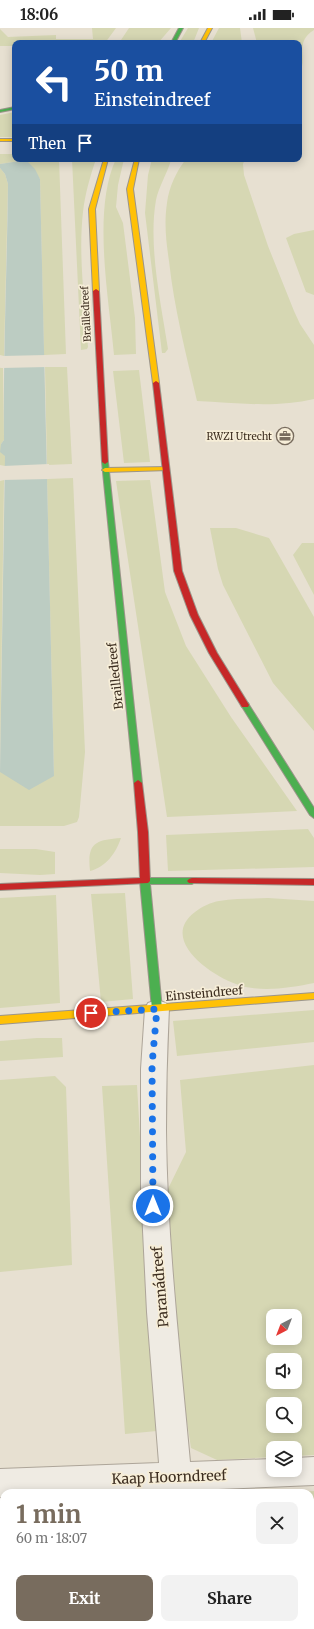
<!DOCTYPE html>
<html lang="en">
<head>
<meta charset="utf-8">
<style>
	body { margin:0; font-family:Merriweather,serif; background:#f2f2f2; color:#222; height:100vh; display:flex; flex-direction:column; font-size:15px; white-space:nowrap }
	* { box-sizing:border-box; margin:0 }
	p { font-size:13px; color:#767676 }
	.icon { flex:none; width:22px; height:22px; fill:none; stroke:currentColor; stroke-width:2; stroke-linecap:round; stroke-linejoin:round }
	.map { position:relative; flex:1; overflow:hidden }
	.sheet { position:absolute; left:0px; top:1461px; width:314px; height:140px; display:flex; flex-direction:column; background:#fff; border-radius:12px 12px 0 0; box-shadow:0 2px 10px #0003 }
	.sheet>* { flex:none }
	.hud { position:absolute; left:12px; top:12px; width:290px; height:122px; border-radius:8px; box-shadow:0 2px 10px #0003; background:#1a4fa0; color:#fff; overflow:hidden }
	.needle { width:26px; rotate:222deg }
	.fabs { position:absolute; left:266px; top:1281px; display:grid; gap:8px }
	.fabs a { display:grid; place-items:center; width:36px; height:36px; border-radius:8px; background:#fff; box-shadow:0 2px 10px #0003; font-size:20px }
	.pin { position:absolute; display:grid; place-items:center; width:34px; height:34px; color:#fff; margin:-17px; border:2px solid #fff; border-radius:50%; box-shadow:0 1px 4px #0007 }
	.me { position:absolute; width:44px; margin:-22px; rotate:0deg; stroke-linejoin:round; filter:drop-shadow(0 0 3px #0008) }
	.turn { display:flex; align-items:center; gap:14px; height:84px; padding:0 16px; font-size:18px }
	.turn .icon { width:52px; height:52px; stroke-width:2.5 }
	.turn b { display:block; font-size:28px; line-height:34px }
	.then { display:flex; align-items:center; height:38px; padding:0 16px; background:#0003; gap:8px; font-size:15px }
	.round { display:grid; place-items:center; flex:none; width:42px; height:42px; border-radius:8px; background:#f2f2f2 }
	.summary { display:flex; align-items:center; justify-content:space-between; height:68px; padding:0 16px }
	h1 { font-size:24px; font-weight:700; line-height:30px; color:#786c5e }
	.action { display:flex; gap:8px; margin-top:auto; padding:8px 16px }
	.action a { flex:1; height:46px; border-radius:8px; background:#786c5e; color:#fff; font-size:16px; font-weight:700; line-height:46px; text-align:center }
	.action a+a { background:#f2f2f2; color:#222 }
	.status { display:flex; justify-content:space-between; align-items:center; height:28px; padding:0 20px; background:#fff; direction:ltr }
	.status svg { height:11px; fill:currentColor }
	.map>svg:first-child { display:block }
</style>
</head>
<body>
<div class="status"><b>18:06</b><svg viewBox="0 0 49 12"><path d="M0 12V9h3v3zM5 12V6h3v6zM10 12V3h3v9zM15 12V0h3v12zM26 1h20v11H26zM47 4h2v5h-2z"/></svg></div>
<div class="map">
<svg width="314" height="1601" viewBox="0 0 314 1601">
	<rect width="100%" height="100%" fill="#e7e0d1"/>
	<path fill="#d6d7b3" fill-rule="evenodd" d="M 92,0 L 116,0 L 105,15 L 15,15 L 15,18 L 0,18 L 0,1 L 8,9 L 56,7 L 56,11 L 93,11 Z
		M 129,0 L 171,0 L 158,15 L 119,15 Z
		M 188,0 L 199,0 L 193,15 L 179,15 Z
		M 219,0 L 240,0 L 242,15 L 211,15 Z
		M 253,0 L 314,0 L 314,2 C 293,15 309,30 299,46 L 299,15 L 257,15 Z
		M 15,84 L 15,109 L 0,109 L 0,87 Z
		M 0,126 L 15,126 L 15,131 L 59,131 L 66,326 L 44,327 L 40,151 L 26,132 L 0,136 Z
		M 72,131 L 96,131 C 90,149 85,166 83,184 C 78,228 85,275 88,319 L 87,321 L 81,322 Z
		M 116,131 L 124,131 L 118,157 L 116,179 L 123,195 L 135,290 L 136,326 L 114,327 C 109,271 92,182 116,131 Z
		M 152,131 L 171,132 C 167,146 159,158 156,172 C 148,218 161,275 168,321 L 165,325 L 162,325 L 145,185 L 148,147 Z
		M 186,131 L 245,131 L 243,136 L 244,147 L 268,218 L 294,283 L 300,296 L 314,317 L 314,371 C 277,380 235,375 197,373 C 186,326 174,280 169,233 C 166,213 164,195 167,175 C 169,159 176,144 186,131 Z
		M 0,140 L 5,146 L 8,156 L 4,328 L 0,327 Z
		M 314,202 L 314,267 L 306,264 L 286,210 L 294,206 Z
		M 3,339 L 4,412 L 1,416 L 5,428 L 5,438 L 0,437 L 0,340 Z
		M 45,339 L 67,339 L 72,436 L 47,437 Z
		M 139,342 L 150,434 L 124,435 L 113,343 Z
		M 73,450 L 85,724 L 79,789 L 77,794 L 64,798 L 0,798 L 0,453 L 4,452 L 0,744 L 54,748 L 47,451 Z
		M 150,452 L 165,564 L 186,618 L 231,689 L 297,783 L 167,789 L 116,453 Z
		M 210,500 L 236,500 L 269,510 L 314,589 L 314,703 L 273,655 L 223,557 L 218,541 Z
		M 302,515 L 314,515 L 314,567 L 293,527 Z
		M 308,801 L 314,810 L 314,839 L 168,843 L 166,807 Z
		M 121,810 C 116,825 106,839 90,843 C 87,815 95,812 121,810 Z
		M 0,821 L 36,821 L 55,824 L 55,846 L 40,847 L 0,845 Z
		M 125,865 L 133,971 L 101,974 L 91,866 Z
		M 56,867 L 60,975 L 0,980 L 0,870 Z
		M 268,870 L 314,873 L 314,955 C 290,960 259,965 236,956 C 210,947 159,911 195,884 C 201,879 212,874 219,873 C 235,870 252,871 268,870 Z
		M 314,982 L 314,1014 L 177,1028 L 173,993 Z
		M 37,1010 L 62,1010 L 63,1029 L 0,1033 L 0,1013 Z
		M 314,1037 L 314,1427 L 295,1428 L 295,1420 L 273,1420 L 273,1429 L 217,1432 L 191,1420 L 181,1354 L 165,1167 L 186,1124 L 180,1052 ZM 273,1288 L 295,1288 L 295,1310 L 273,1310 ZM 273,1332 L 295,1332 L 295,1354 L 273,1354 ZM 273,1376 L 295,1376 L 295,1398 L 273,1398 Z
		M 55,1048 L 66,1059 L 72,1237 L 0,1244 L 0,1052 Z
		M 137,1057 L 157,1403 L 125,1406 L 102,1058 Z
		M 314,1463 L 314,1522 L 310,1522 L 310,1465 L 284,1465 Z
		M 314,1535 L 314,1601 L 202,1601 L 202,1597 L 310,1597 L 310,1536 Z
		M 130,1597 L 171,1597 L 172,1601 L 131,1601 Z"/>
	<path fill="#bcccc2" d="M 26,132 L 35,141 L 40,151 L 54,748 L 29,762 L 0,744 L 5,428 L 0,424 L 1,416 L 4,412 C 3,327 7,242 8,156 L 5,146 L 0,140 L 0,136 Z"/>
	<path fill="#e7e0d1" d="M 46,327 L 47,339 L 1,340 L 2,328 Z
		M 49,436 L 49,451 L 2,452 L 3,438 Z"/>
	<g fill="none" stroke-linecap="round" stroke-linejoin="round">
		<defs>
			<path id="street" d="M 157,972 L 166,975 L 169,981 C 167,1021 166,1062 166,1102 C 167,1213 180,1323 190,1434 L 273,1431 L 273,1442 L 295,1442 L 295,1430 L 314,1429 L 314,1457 L 193,1462 L 193,1465 L 161,1465 L 161,1463 L 104,1465 L 4,1465 L 4,1469 L 0,1469 L 0,1441 L 159,1435 L 147,1284 L 141,1162 L 141,1041 L 145,981 L 148,975 Z
				M 171,1597 L 205,1597 L 205,1601 L 171,1601 Z"/>
			<path id="fast" d="M 179,0 L 183,0 L 175,15 L 171,15 Z
				M 15,79 L 15,81 L 0,84 L 0,82 Z
				M 105,432 L 108,434 L 142,755 L 138,758 L 134,755 L 102,434 Z
				M 242,675 L 248,675 L 249,677 L 314,780 L 314,790 L 310,787 L 241,677 Z
				M 145,850 L 192,850 L 197,853 L 192,856 L 150,856 L 162,981 L 161,983 L 153,983 L 152,981 L 140,853 Z"/>
			<path id="slow" d="M 208,0 L 212,0 L 204,15 L 200,15 Z
				M 0,111 L 15,111 L 15,113 L 0,113 Z
				M 104,131 L 108,131 L 95,181 L 99,263 L 96,265 L 93,263 L 89,181 Z
				M 135,131 L 139,131 L 133,161 L 159,355 L 156,357 L 153,355 L 127,161 Z
				M 167,439 L 169,440 L 169,442 L 105,444 L 102,442 L 105,440 Z
				M 314,965 L 314,971 L 0,996 L 0,988 Z"/>
			<path id="jam" d="M 96,261 L 99,263 L 108,434 L 105,436 L 102,434 L 93,263 Z
				M 156,353 L 159,355 L 182,543 L 198,587 L 217,625 L 249,677 L 248,679 L 242,679 L 209,625 L 190,587 L 174,543 L 153,355 Z
				M 138,752 L 142,755 L 148,804 L 150,853 L 148,855 L 0,862 L 0,856 L 140,850 L 138,804 L 134,755 Z
				M 192,850 L 314,851 L 314,857 L 189,855 L 187,853 L 189,851 Z"/>
		</defs>
		<use href="#street" stroke="#ada599" stroke-width="2"/>
		<use href="#fast" stroke="#9c958a" stroke-width="2"/>
		<use href="#slow" stroke="#9c958a" stroke-width="2"/>
		<use href="#jam" stroke="#9c958a" stroke-width="2"/>
		<use href="#street" fill="#efebe3" fill-rule="evenodd"/>
		<use href="#fast" fill="#4caf50" fill-rule="evenodd"/>
		<use href="#slow" fill="#ffc107" fill-rule="evenodd"/>
		<use href="#jam" fill="#c62828" fill-rule="evenodd"/>
	</g>
	<g fill="none" stroke-linecap="round" stroke-linejoin="round">
		<path stroke="#1a73e8" stroke-width="7" stroke-dasharray="0 12.6" d="M 91,985 L 157,981 L 152,1037 L 153,1178"/>
	</g>
	<defs>
		<symbol id="office-ring" viewBox="-11 -11 22 22"><circle r="9.5" fill="#f7eed8" stroke="#786c5e" stroke-width="1.5"/><path d="M-6-3h4V-5.5h4V-3h4V5H-6ZM-1-4.5V-3h2v-1.5ZM-6 0V1H6V0Z" fill="#786c5e"/></symbol>
	</defs>
	<g fill-rule="evenodd">
		<use href="#office-ring" x="275" y="398" width="20" height="20"/>
	</g>
	<g text-anchor="middle" dominant-baseline="central" stroke-width="3.5" stroke-linejoin="round" paint-order="stroke">
		<g font-size="10" fill="#3d2e20" stroke="#f7eed8">
			<text transform="translate(86 286) rotate(-93)">Brailledreef</text>
		</g>
		<g font-size="10" fill="#3d2e20" stroke="#f7eed8" text-anchor="end">
			<text x="272" y="408">RWZI Utrecht</text>
		</g>
		<g font-size="12" fill="#3d2e20" stroke="#f7eed8">
			<text transform="translate(115 648) rotate(-96)">Brailledreef</text>
			<text transform="translate(204 965) rotate(-5)">Einsteindreef</text>
		</g>
		<g font-size="14" fill="#3d2e20" stroke="#f7eed8">
			<text transform="translate(160 1259) rotate(-95)">Paranádreef</text>
			<text transform="translate(169 1449) rotate(-2)">Kaap Hoorndreef</text>
		</g>
	</g>
</svg>
<div class="fabs">
<a><svg class="needle" viewBox="-14 -14 28 28"><path d="M0-13l5 13h-10z" fill="#e53935"/><path d="M0 13l5-13h-10z" fill="#767676"/></svg></a>
<a><svg class="icon" aria-label="sound" viewBox="0 0 24 24"><path d="M4 9h4l5-4v14l-5-4H4zM17 9q2 3 0 6"/></svg></a>
<a><svg class="icon" aria-label="search" viewBox="0 0 24 24"><circle cx="10" cy="10" r="6"/><path d="M15 15l6 6"/></svg></a>
<a><svg class="icon" aria-label="layers" viewBox="0 0 24 24"><path d="M12 4l9 5-9 5-9-5zM3 14l9 5 9-5"/></svg></a>
</div>
<div class="pin" style="left:91px;top:985px;background:#d93025"><svg class="icon" aria-label="arrive" viewBox="0 0 24 24"><path d="M6 21V4h12l-3 4 3 4H6"/></svg></div>
<svg class="me" style="left:153px;top:1178px" viewBox="-20 -20 40 40"><circle r="17" fill="#1a73e8" stroke="#fff" stroke-width="3"/><path d="M0-11L8 9 0 5-8 9z" fill="#fff"/></svg>
<div class="hud">
<div class="turn"><svg class="icon" aria-label="left" viewBox="0 0 24 24"><path d="M17 20v-9H6M10 6l-5 5 5 5"/></svg><div><b>50 m</b>Einsteindreef</div></div>
<div class="then">Then<svg class="icon" aria-label="arrive" viewBox="0 0 24 24"><path d="M6 21V4h12l-3 4 3 4H6"/></svg></div>
</div>
<section class="sheet">
<div class="summary"><div><h1>1 min</h1><p>60 m · 18:07</p></div><a class="round"><svg class="icon" aria-label="close" viewBox="0 0 24 24"><path d="M6 6l12 12M18 6L6 18"/></svg></a></div>
<div class="action"><a>Exit</a><a>Share</a></div>
</section>
</div>
</body>
</html>
